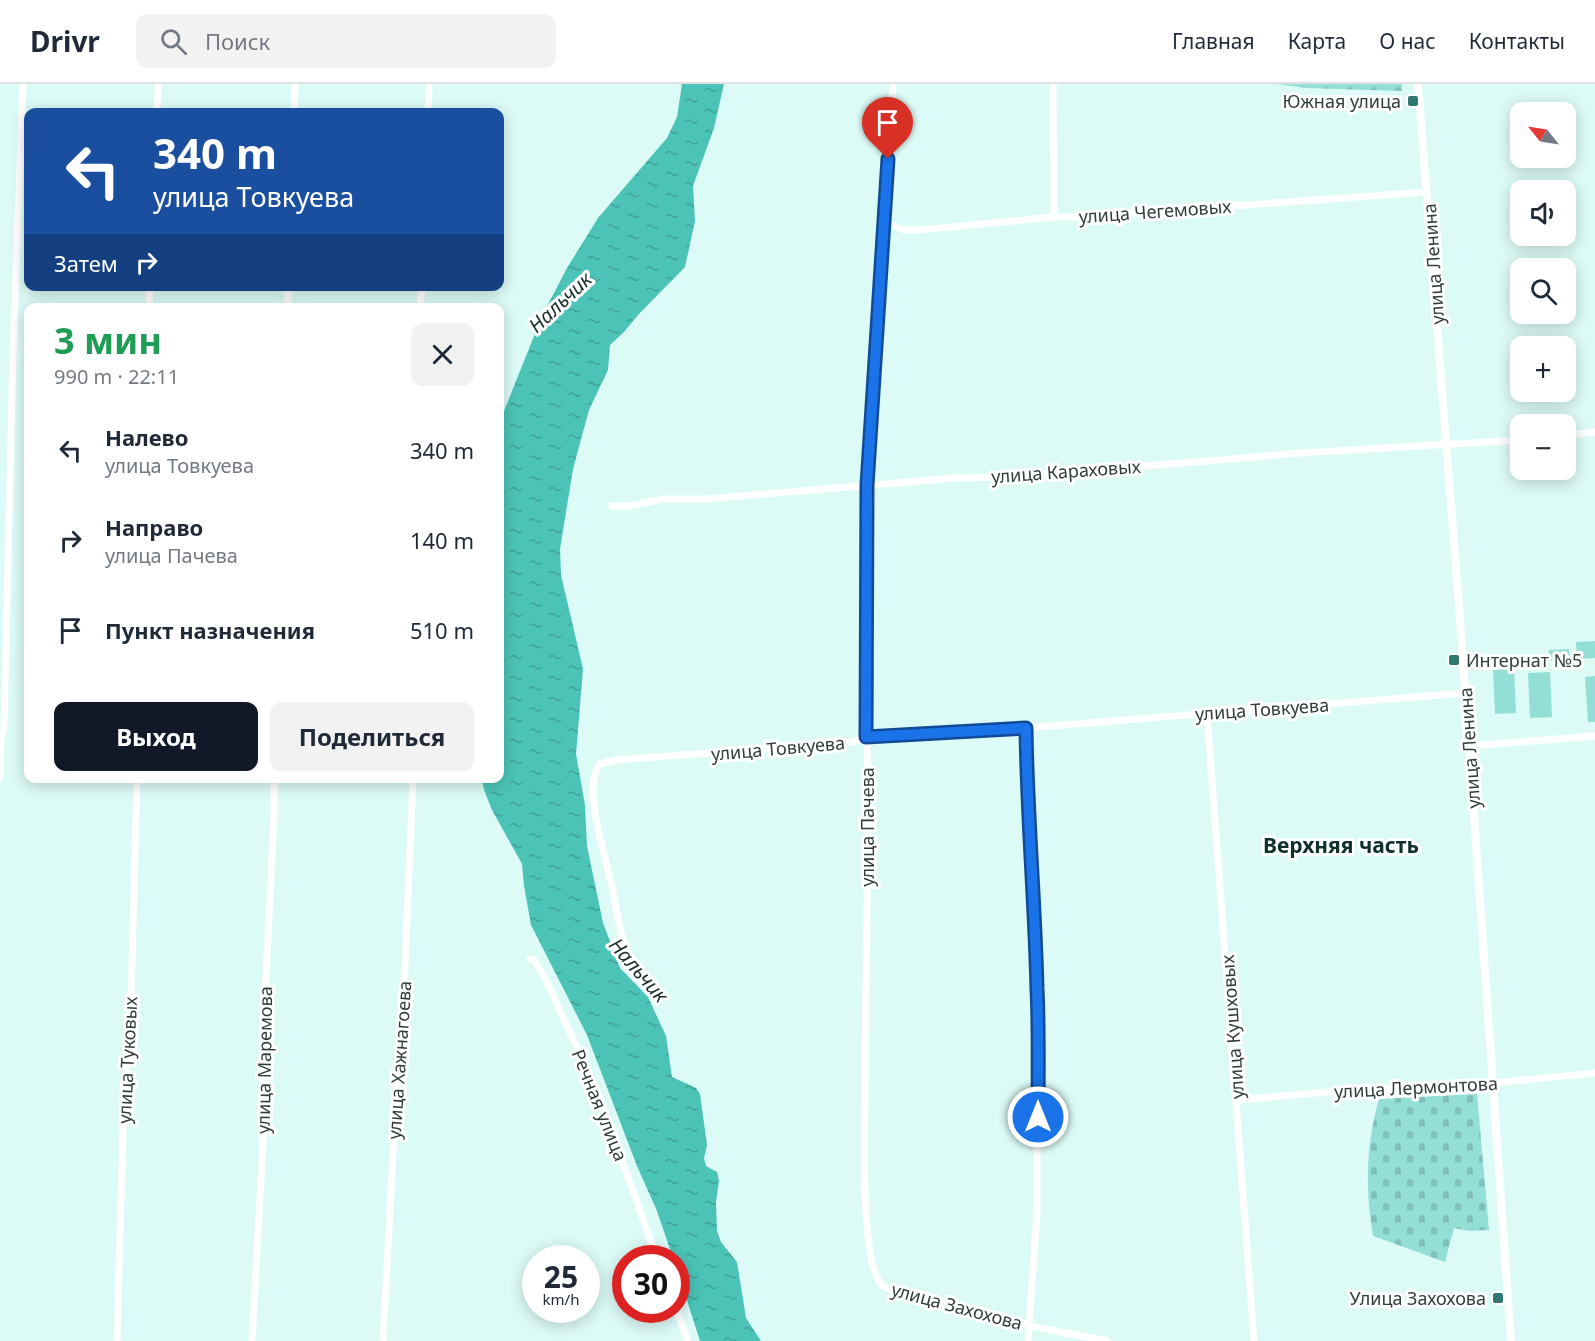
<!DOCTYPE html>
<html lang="ru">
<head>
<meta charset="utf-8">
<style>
	body { margin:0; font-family:"Noto Sans",sans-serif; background:#f2f2f3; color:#1f2937; height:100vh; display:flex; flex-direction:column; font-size:22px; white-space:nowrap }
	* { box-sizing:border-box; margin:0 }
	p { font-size:20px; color:#747a83 }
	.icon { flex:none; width:33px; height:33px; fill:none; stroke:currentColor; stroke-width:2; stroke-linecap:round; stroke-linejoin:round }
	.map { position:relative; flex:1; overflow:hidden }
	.panel { position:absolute; left:24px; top:219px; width:480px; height:480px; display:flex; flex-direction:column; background:#fff; border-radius:12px; box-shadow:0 3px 15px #0003 }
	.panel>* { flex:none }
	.guide { position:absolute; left:24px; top:24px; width:480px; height:183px; border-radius:12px; box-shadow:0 3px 15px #0003; background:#1a4fa0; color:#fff; overflow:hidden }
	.needle { width:39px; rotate:300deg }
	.controls { position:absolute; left:1510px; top:18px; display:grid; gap:12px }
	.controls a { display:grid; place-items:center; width:66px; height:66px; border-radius:12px; background:#fff; box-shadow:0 3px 15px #0003; font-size:30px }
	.speed { position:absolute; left:522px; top:1161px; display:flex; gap:12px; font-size:30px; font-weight:700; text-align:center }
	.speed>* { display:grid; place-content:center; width:78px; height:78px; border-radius:50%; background:#fff; box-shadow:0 3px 15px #0003; line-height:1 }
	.speed small { font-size:15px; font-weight:400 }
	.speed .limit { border:9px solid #d22; background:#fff; color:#111 }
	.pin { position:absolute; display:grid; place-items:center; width:51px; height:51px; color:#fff; margin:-62px -26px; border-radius:50% 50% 50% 0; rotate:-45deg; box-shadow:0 0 6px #0007 }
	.pin .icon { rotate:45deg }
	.me { position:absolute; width:66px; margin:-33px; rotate:0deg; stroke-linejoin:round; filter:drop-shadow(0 0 4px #0008) }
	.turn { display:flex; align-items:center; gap:21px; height:126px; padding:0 30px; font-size:27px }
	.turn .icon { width:78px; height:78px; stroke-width:2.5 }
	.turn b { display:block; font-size:42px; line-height:51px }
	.then { display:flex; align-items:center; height:57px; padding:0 30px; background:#0003; gap:12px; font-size:22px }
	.round { display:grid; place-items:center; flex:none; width:63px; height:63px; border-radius:12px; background:#f2f2f3 }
	.head { display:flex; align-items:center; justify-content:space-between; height:102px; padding:0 30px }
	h1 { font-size:36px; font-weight:700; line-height:45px; color:#1e9e55 }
	.button { display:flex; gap:12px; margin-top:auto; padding:12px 30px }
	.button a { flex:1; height:69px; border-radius:12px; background:#111827; color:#fff; font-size:24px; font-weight:700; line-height:69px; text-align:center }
	.button a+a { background:#f2f2f3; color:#1f2937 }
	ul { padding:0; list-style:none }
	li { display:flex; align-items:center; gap:18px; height:90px; padding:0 30px }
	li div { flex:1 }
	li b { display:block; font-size:22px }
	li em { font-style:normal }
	header { display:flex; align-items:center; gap:36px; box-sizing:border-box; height:84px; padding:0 30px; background:#fff; border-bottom:2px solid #e0e1e3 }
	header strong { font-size:28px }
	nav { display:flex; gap:33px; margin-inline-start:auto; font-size:21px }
	.search { width:420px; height:54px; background:#f2f2f3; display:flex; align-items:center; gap:15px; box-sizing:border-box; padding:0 21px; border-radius:12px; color:#747a83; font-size:22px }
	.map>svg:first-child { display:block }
</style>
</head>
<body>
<header>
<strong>Drivr</strong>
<div class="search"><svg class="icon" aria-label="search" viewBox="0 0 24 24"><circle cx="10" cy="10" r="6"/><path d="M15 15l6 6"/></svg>Поиск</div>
<nav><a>Главная</a><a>Карта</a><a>О нас</a><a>Контакты</a></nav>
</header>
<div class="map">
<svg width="1595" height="1257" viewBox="0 0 1595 1257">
	<defs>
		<pattern id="cemetery-stones" width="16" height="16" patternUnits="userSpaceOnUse" patternTransform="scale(1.5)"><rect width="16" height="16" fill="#93dfd6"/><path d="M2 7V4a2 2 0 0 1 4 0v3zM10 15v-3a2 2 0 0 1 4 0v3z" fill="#7fc0b9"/></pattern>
		<pattern id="water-ripples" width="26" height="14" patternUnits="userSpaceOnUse" patternTransform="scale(1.5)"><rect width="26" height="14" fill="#4cc3b7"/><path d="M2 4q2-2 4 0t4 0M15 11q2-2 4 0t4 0" fill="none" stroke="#40a096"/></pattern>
	</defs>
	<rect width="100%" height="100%" fill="#dcfaf6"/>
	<path fill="#93dfd6" d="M 1595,557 L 1595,574 L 1577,575 L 1576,558 Z
		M 1569,565 L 1570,577 L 1549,577 L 1549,566 Z
		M 1514,585 L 1516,629 L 1495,630 L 1493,586 Z
		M 1550,588 L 1552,633 L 1530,634 L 1528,589 Z
		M 1595,592 L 1595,638 L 1588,638 L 1585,593 Z"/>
	<path fill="url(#cemetery-stones)" d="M 1277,0 L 1402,0 L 1402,7 L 1306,4 Z
		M 1477,1010 L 1489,1146 L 1468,1147 L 1454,1144 L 1445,1178 L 1373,1152 C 1365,1105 1366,1061 1379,1015 Z"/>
	<path fill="url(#water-ripples)" d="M 682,0 L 724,0 L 714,44 L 693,102 L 695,137 L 685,183 L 638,231 L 624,248 L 610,261 L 608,286 L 589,326 L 573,385 L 560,465 L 561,491 L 583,585 L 576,670 L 585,721 L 587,762 L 603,839 L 620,884 L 648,913 L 666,952 L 672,993 L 696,1004 L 700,1010 L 707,1061 L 704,1074 L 706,1082 L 717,1088 L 719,1097 L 716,1118 L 717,1147 L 721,1158 L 737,1178 L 746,1234 L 761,1257 L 700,1257 L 677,1185 L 676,1174 L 673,1174 L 657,1127 L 637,1082 L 587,951 L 531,841 L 524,802 L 522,780 L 492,726 L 484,706 L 482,695 L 500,694 L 500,337 L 542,232 L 567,184 L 598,134 L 667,54 L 677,33 Z"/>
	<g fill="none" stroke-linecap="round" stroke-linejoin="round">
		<path stroke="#fff" stroke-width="7" d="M 893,0 L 867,401 C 868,462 866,522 865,582 C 865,626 868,670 868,714 C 868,814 865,914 865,1014 C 865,1046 859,1188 885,1204 L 983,1227 L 1036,1243 L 1107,1257
			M 1053,0 L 1054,133
			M 157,28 L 158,0
			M 294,28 L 295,0
			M 428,28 L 429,0
			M 883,138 L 904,146 L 919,146 L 1054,133 L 1080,133 L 1427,108
			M 149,224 L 150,202
			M 288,224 L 288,202
			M 420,224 L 422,202
			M 1566,351 L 1595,348
			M 612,422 L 630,422 L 662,415 L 706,415 L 955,394 L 1012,393 L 1301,369 L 1521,356
			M 1207,630 L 1254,1257
			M 1025,644 L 1026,702 L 1031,746 L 1037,905 L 1037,1128 L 1028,1257
			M 1469,662 L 1595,652
			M 0,694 L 1,654 L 4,644 L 13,268 L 23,0
			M 625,862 C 619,843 617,831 614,812 C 608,778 589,728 594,693 C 595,688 598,684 600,680 L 616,676 L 852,658 L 866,653 L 1025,644 L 1465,609
			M 530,875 L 534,876 L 545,894 L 598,1009 L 657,1174
			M 1237,1016 L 1327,1008 L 1493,999 L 1595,989
			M 676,1226 L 688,1257
			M 117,1257 L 123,1046 L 131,918 L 137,694
			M 252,1257 L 263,1059 L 264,934 L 274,731 L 274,694
			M 383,1257 L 398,977 L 403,928 L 413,694"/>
		<path stroke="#fff" stroke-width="8" d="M 1418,0 L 1461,548 L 1511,1257"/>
	</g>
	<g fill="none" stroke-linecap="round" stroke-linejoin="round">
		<defs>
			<path id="route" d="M 888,75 L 867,401 L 866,653 L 1026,644 C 1027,731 1035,818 1037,905 C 1039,947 1038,990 1038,1033"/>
		</defs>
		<use href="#route" stroke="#114b97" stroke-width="15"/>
		<use href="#route" stroke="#1a73e8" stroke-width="10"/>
	</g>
	<g fill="#307771" stroke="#fff" stroke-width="2">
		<rect x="1407" y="11" width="12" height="12" rx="3"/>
		<rect x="1448" y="570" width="12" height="12" rx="3"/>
		<rect x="1492" y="1208" width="12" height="12" rx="3"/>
	</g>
	<g text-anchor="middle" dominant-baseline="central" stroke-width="6" stroke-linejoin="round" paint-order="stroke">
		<g font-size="18" fill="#313d3b" stroke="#fff" text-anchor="end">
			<text x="1401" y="17">Южная улица</text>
			<text x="1466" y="576" text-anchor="start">Интернат №5</text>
			<text x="1486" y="1214">Улица Захохова</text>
		</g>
		<g font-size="18" fill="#313d3b" stroke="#fff">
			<text transform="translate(1155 127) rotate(-4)">улица Чегемовых</text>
			<text transform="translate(1433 180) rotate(-94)">улица Ленина</text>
			<text transform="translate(1066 387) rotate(-4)">улица Караховых</text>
			<text transform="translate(1262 625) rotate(-4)">улица Товкуева</text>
			<text transform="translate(778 664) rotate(-5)">улица Товкуева</text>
			<text transform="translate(1469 664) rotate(-94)">улица Ленина</text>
			<text transform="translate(867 743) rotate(-90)">улица Пачева</text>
			<text transform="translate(1232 943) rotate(-94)">улица Кушховых</text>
			<text transform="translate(127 976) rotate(-87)">улица Туковых</text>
			<text transform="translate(264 976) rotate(-89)">улица Маремова</text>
			<text transform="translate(399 976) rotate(-86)">улица Хажнагоева</text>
			<text transform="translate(1416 1003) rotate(-3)">улица Лермонтова</text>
			<text transform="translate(600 1021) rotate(68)">Речная улица</text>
			<text transform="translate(957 1222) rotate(15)">улица Захохова</text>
		</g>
		<g font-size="20" font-style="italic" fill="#1a2f2c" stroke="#fff">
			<text transform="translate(560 218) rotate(-43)">Нальчик</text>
			<text transform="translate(639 886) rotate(49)">Нальчик</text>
		</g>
		<g font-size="21" font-weight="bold" fill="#0d302c" stroke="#fff">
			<text x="1341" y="761">Верхняя часть</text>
		</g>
	</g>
</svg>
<div class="controls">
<a><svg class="needle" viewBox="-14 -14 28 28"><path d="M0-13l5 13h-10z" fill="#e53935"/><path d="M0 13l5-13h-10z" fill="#747a83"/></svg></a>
<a><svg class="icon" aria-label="sound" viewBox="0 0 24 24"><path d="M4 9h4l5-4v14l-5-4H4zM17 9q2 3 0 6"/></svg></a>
<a><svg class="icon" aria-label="search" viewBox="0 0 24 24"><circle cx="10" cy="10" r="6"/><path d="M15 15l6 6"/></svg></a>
<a>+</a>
<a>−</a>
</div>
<div class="speed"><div>25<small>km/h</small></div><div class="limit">30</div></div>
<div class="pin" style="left:888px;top:75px;background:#d93025"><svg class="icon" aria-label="arrive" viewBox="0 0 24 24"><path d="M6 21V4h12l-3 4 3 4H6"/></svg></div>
<svg class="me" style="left:1038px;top:1033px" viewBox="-20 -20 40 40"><circle r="17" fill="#1a73e8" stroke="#fff" stroke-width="3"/><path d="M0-11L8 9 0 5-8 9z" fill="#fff"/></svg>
<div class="guide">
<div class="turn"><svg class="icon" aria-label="left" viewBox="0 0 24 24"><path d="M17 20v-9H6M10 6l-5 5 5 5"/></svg><div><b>340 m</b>улица Товкуева</div></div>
<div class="then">Затем<svg class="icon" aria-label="right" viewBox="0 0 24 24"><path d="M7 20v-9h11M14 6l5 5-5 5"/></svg></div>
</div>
<section class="panel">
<div class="head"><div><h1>3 мин</h1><p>990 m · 22:11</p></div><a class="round"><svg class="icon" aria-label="close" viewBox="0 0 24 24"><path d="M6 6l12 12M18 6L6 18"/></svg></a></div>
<ul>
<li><svg class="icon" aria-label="left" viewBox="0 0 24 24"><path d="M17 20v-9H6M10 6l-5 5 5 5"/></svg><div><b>Налево</b><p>улица Товкуева</p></div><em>340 m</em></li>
<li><svg class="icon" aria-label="right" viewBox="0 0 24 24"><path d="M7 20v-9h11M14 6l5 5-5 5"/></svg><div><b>Направо</b><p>улица Пачева</p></div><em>140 m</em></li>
<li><svg class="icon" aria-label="arrive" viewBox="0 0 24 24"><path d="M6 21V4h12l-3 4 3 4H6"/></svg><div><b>Пункт назначения</b></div><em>510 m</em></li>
</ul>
<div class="button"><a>Выход</a><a>Поделиться</a></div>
</section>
</div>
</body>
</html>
